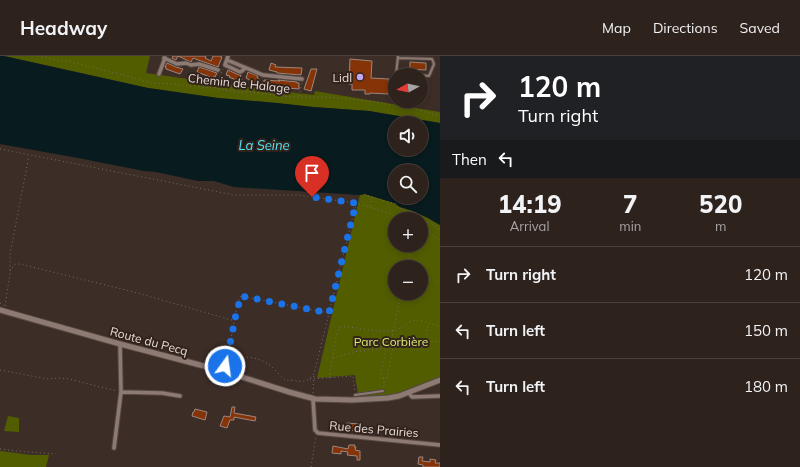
<!DOCTYPE html>
<html lang="en">
<head>
<meta charset="utf-8">
<style>
	body { margin:0; font-family:Mulish,sans-serif; background:#3a2f2a; color:#f1f3f6; height:100vh; display:flex; flex-direction:column; font-size:15px; white-space:nowrap }
	* { box-sizing:border-box; margin:0 }
	p { font-size:13px; color:#a7a4a4 }
	.icon { flex:none; width:22px; height:22px; fill:none; stroke:currentColor; stroke-width:2; stroke-linecap:round; stroke-linejoin:round }
	.map { position:relative; flex:1; overflow:hidden }
	.details { display:flex; flex-direction:column; background:#2e221d; width:360px }
	.details>* { flex:none }
	.guide { background:#202124; color:#fff; overflow:hidden }
	.needle { width:26px; rotate:262deg }
	.buttons { position:absolute; left:388px; top:12px; display:grid; gap:8px }
	.buttons a { display:grid; place-items:center; width:40px; height:40px; border-radius:50%; background:#2e221d; box-shadow:0 2px 6px #0003,0 0 0 1px #493f3b; font-size:20px }
	.pin { position:absolute; display:grid; place-items:center; width:34px; height:34px; color:#fff; margin:-41px -17px; border-radius:50% 50% 50% 0; rotate:-45deg; box-shadow:0 0 4px #0007 }
	.pin .icon { rotate:45deg }
	.me { position:absolute; width:44px; margin:-22px; rotate:14deg; stroke-linejoin:round; filter:drop-shadow(0 0 3px #0008) }
	.turn { display:flex; align-items:center; gap:14px; height:84px; padding:0 12px; font-size:18px }
	.turn .icon { width:52px; height:52px; stroke-width:2.5 }
	.turn b { display:block; font-size:28px; line-height:34px }
	.then { display:flex; align-items:center; height:38px; padding:0 12px; background:#0003; gap:8px; font-size:15px }
	.eta { display:flex; justify-content:space-evenly; align-items:center; height:68px; text-align:center }
	.eta b { font-size:24px; font-weight:800; line-height:28px }
	ul { padding:0; list-style:none }
	li { display:flex; align-items:center; gap:12px; height:56px; padding:0 12px; border-top:1px solid #493f3b }
	li div { flex:1 }
	li b { display:block; font-size:15px }
	li em { font-style:normal }
	header { display:flex; align-items:center; gap:24px; box-sizing:border-box; height:56px; padding:0 20px; background:#2e221d; border-bottom:1px solid #493f3b }
	header strong { font-size:19px }
	nav { display:flex; gap:22px; margin-inline-start:auto; font-size:14px }
	main { display:flex; flex:1; min-height:0 }
	.map>svg:first-child { display:block }
</style>
</head>
<body>
<header>
<strong>Headway</strong>
<nav><a>Map</a><a>Directions</a><a>Saved</a></nav>
</header>
<main>
<div class="map">
<svg width="440" height="411" viewBox="0 0 440 411">
	<rect width="100%" height="100%" fill="#3d2d27"/>
	<path fill="#525d00" fill-rule="evenodd" d="M 4,0 L 150,0 L 146,17 L 230,29 L 314,39 L 315,35 L 440,56 L 440,67 L 369,55 L 313,51 L 277,47 L 218,42 L 148,32 Z
		M 365,138 L 394,147 L 400,151 L 413,155 L 428,162 L 440,169 L 440,323 L 399,340 L 359,344 L 355,319 L 317,322 L 360,139 ZM 395,163 L 421,163 L 421,189 L 395,189 ZM 395,211 L 421,211 L 421,237 L 395,237 Z
		M 8,360 L 19,362 L 19,376 L 4,375 Z
		M 0,395 L 31,399 L 49,399 L 46,411 L 0,411 Z"/>
	<path fill="#081b1e" fill-rule="evenodd" d="M 0,0 L 4,0 L 148,32 L 218,42 L 277,47 L 313,51 L 369,55 L 440,67 L 440,169 L 428,162 L 413,155 L 400,151 L 394,147 L 365,138 L 359,139 L 234,131 L 214,125 L 198,125 L 156,116 L 144,115 L 78,102 L 0,88 ZM 395,67 L 421,67 L 421,93 L 395,93 ZM 395,115 L 421,115 L 421,141 L 395,141 Z"/>
	<path fill="#873308" stroke="#9b8780" d="M 173,0 L 206,0 L 205,2 L 211,5 L 213,0 L 220,0 L 222,1 L 218,11 L 193,2 L 191,6 L 178,0 L 176,4 L 172,2 Z
		M 350,3 L 372,5 L 371,22 L 389,23 L 388,38 L 370,37 L 370,38 L 365,38 L 365,34 L 352,34 L 352,28 L 349,28 Z
		M 410,6 L 426,7 L 426,14 L 410,13 Z
		M 167,7 L 176,11 L 183,13 L 180,18 L 166,13 L 166,11 L 165,11 Z
		M 271,7 L 276,9 L 275,11 L 302,12 L 301,19 L 277,17 L 277,16 L 269,14 Z
		M 199,11 L 217,17 L 215,21 L 214,20 L 213,22 L 197,16 Z
		M 311,13 L 317,13 L 311,35 L 304,33 Z
		M 228,14 L 239,19 L 241,19 L 240,22 L 242,23 L 241,26 L 229,21 L 230,20 L 226,19 Z
		M 248,16 L 258,20 L 257,22 L 259,23 L 257,28 L 246,22 Z
		M 264,24 L 280,25 L 278,24 L 297,26 L 297,27 L 299,27 L 299,33 L 275,31 L 275,30 L 264,29 Z
		M 232,351 L 235,351 L 234,357 L 256,361 L 255,365 L 234,361 L 234,364 L 230,364 L 227,372 L 220,370 L 224,360 L 230,361 Z
		M 195,353 L 207,356 L 205,364 L 192,360 L 193,356 L 194,356 Z
		M 347,367 L 359,368 L 358,375 L 346,374 Z
		M 349,389 L 355,389 L 354,391 L 356,391 L 355,394 L 360,395 L 360,404 L 357,404 L 357,400 L 347,399 L 348,396 L 341,395 L 341,398 L 332,397 L 333,390 L 348,393 Z
		M 419,401 L 423,401 L 422,405 L 430,406 L 430,403 L 436,404 L 435,407 L 440,407 L 440,411 L 423,411 L 423,409 L 418,408 Z"/>
	<g fill="none" stroke-linecap="round" stroke-linejoin="round">
		<defs>
			<path id="service" d="M 396,16 L 429,20 L 434,8 L 432,3 L 398,2
				M 396,19 L 398,0
				M 393,43 L 395,25
				M 355,339 L 383,335"/>
			<path id="minor" d="M 228,0 L 225,9 L 240,16 L 242,15 L 245,12
				M 164,2 L 177,8 L 186,7 L 191,9 L 199,8 L 218,14
				M 227,4 L 263,19 L 302,23
				M 159,18 L 165,2
				M 121,336 L 162,337 L 180,340
				M 408,336 L 412,341 L 440,340
				M 313,343 L 315,374 L 318,377 L 440,389
				M 114,392 L 121,336 L 120,288"/>
			<path id="secondary" d="M 0,254 L 120,288 L 223,315 L 289,336 L 315,343 L 352,344 L 388,342 L 399,340 L 440,324"/>
		</defs>
		<use href="#service" stroke="#564844" stroke-width="4"/>
		<use href="#minor" stroke="#564844" stroke-width="5.5"/>
		<use href="#secondary" stroke="#564844" stroke-width="7"/>
		<path stroke="#786a64" stroke-width="1" stroke-dasharray="1 3" stroke-linecap="butt" d="M 38,0 L 61,5 L 66,5 L 116,17 L 151,27 L 176,28 L 186,30 L 215,32 L 235,36 L 249,36 L 291,41 L 328,41 L 376,46 L 418,54 L 440,60
			M 215,32 L 223,13
			M 299,40 L 302,27
			M 0,93 L 234,139 L 298,139 L 356,147 L 386,156 L 400,163
			M 364,139 L 396,148 L 397,151 L 409,156 L 413,156 L 418,158 L 422,162 L 440,173
			M 370,150 L 372,141
			M 418,163 L 418,159
			M 421,174 L 435,181 L 440,185
			M 407,211 L 412,189
			M 10,215 L 15,208 L 20,208 L 134,236 L 235,265
			M 437,224 L 440,225
			M 0,247 L 4,249
			M 5,250 L 10,217 L 10,198 L 29,100
			M 425,287 L 428,268
			M 390,291 L 401,237
			M 333,302 L 353,296 L 440,285
			M 227,303 C 241,300 254,300 267,307 C 274,311 279,320 286,324 C 288,325 289,324 292,324 C 303,326 306,327 314,318 L 356,148
			M 225,311 L 227,303 L 238,246 L 241,240 L 328,257
			M 0,314 L 47,323 L 59,322 L 69,323 L 117,335
			M 329,322 L 337,277 L 341,271 C 350,270 359,273 369,274 C 376,275 383,275 391,275 C 401,275 406,265 416,264 C 421,264 433,269 440,270
			M 384,322 L 380,322 L 386,292
			M 310,323 L 353,320 L 355,336
			M 384,331 L 384,322 L 387,322 L 393,291
			M 313,337 L 314,318
			M 0,393 L 16,395 L 56,398
			M 311,411 L 316,380"/>
		<use href="#service" stroke="#8d7a73" stroke-width="2"/>
		<use href="#minor" stroke="#8d7a73" stroke-width="3.5"/>
		<use href="#secondary" stroke="#8d7a73" stroke-width="5"/>
	</g>
	<g fill="none" stroke-linecap="round" stroke-linejoin="round">
		<path stroke="#1a73e8" stroke-width="7" stroke-dasharray="0 12.6" d="M 225,310 L 227,303 L 236,258 L 241,240 L 329,257 L 356,147 L 312,141"/>
	</g>
	<circle fill="#c0a8f4" stroke="#33231d" stroke-width="1.5" cx="360" cy="21" r="4"/>
	<g text-anchor="middle" dominant-baseline="central" stroke-width="4" stroke-linejoin="round" paint-order="stroke">
		<g font-size="12" fill="#e5dbd7" stroke="#33231d" text-anchor="end">
			<text x="352" y="21">Lidl</text>
		</g>
		<g font-size="12" fill="#e5dbd7" stroke="#33231d">
			<text transform="translate(239 27) rotate(6)">Chemin de Halage</text>
			<text transform="translate(149 285) rotate(15)">Route du Pecq</text>
			<text transform="translate(374 373) rotate(5)">Rue des Prairies</text>
		</g>
		<g font-size="12" fill="#d8ed6c" stroke="#33231d">
			<text x="391" y="285">Parc Corbière</text>
		</g>
		<g font-size="13" font-style="italic" fill="#52e3f9" stroke="#33231d">
			<text x="264" y="89">La Seine</text>
		</g>
	</g>
</svg>
<div class="buttons">
<a><svg class="needle" viewBox="-14 -14 28 28"><path d="M0-13l5 13h-10z" fill="#e53935"/><path d="M0 13l5-13h-10z" fill="#a7a4a4"/></svg></a>
<a><svg class="icon" aria-label="sound" viewBox="0 0 24 24"><path d="M4 9h4l5-4v14l-5-4H4zM17 9q2 3 0 6"/></svg></a>
<a><svg class="icon" aria-label="search" viewBox="0 0 24 24"><circle cx="10" cy="10" r="6"/><path d="M15 15l6 6"/></svg></a>
<a>+</a>
<a>−</a>
</div>
<div class="pin" style="left:312px;top:141px;background:#d93025"><svg class="icon" aria-label="arrive" viewBox="0 0 24 24"><path d="M6 21V4h12l-3 4 3 4H6"/></svg></div>
<svg class="me" style="left:225px;top:310px" viewBox="-20 -20 40 40"><circle r="17" fill="#1a73e8" stroke="#fff" stroke-width="3"/><path d="M0-11L8 9 0 5-8 9z" fill="#fff"/></svg>
</div>
<section class="details">
<div class="guide">
<div class="turn"><svg class="icon" aria-label="right" viewBox="0 0 24 24"><path d="M7 20v-9h11M14 6l5 5-5 5"/></svg><div><b>120 m</b>Turn right</div></div>
<div class="then">Then<svg class="icon" aria-label="left" viewBox="0 0 24 24"><path d="M17 20v-9H6M10 6l-5 5 5 5"/></svg></div>
</div>
<div class="eta">
<div><b>14:19</b><p>Arrival</p></div>
<div><b>7</b><p>min</p></div>
<div><b>520</b><p>m</p></div>
</div>
<ul>
<li><svg class="icon" aria-label="right" viewBox="0 0 24 24"><path d="M7 20v-9h11M14 6l5 5-5 5"/></svg><div><b>Turn right</b></div><em>120 m</em></li>
<li><svg class="icon" aria-label="left" viewBox="0 0 24 24"><path d="M17 20v-9H6M10 6l-5 5 5 5"/></svg><div><b>Turn left</b></div><em>150 m</em></li>
<li><svg class="icon" aria-label="left" viewBox="0 0 24 24"><path d="M17 20v-9H6M10 6l-5 5 5 5"/></svg><div><b>Turn left</b></div><em>180 m</em></li>
</ul>
</section>
</main>
</body>
</html>
